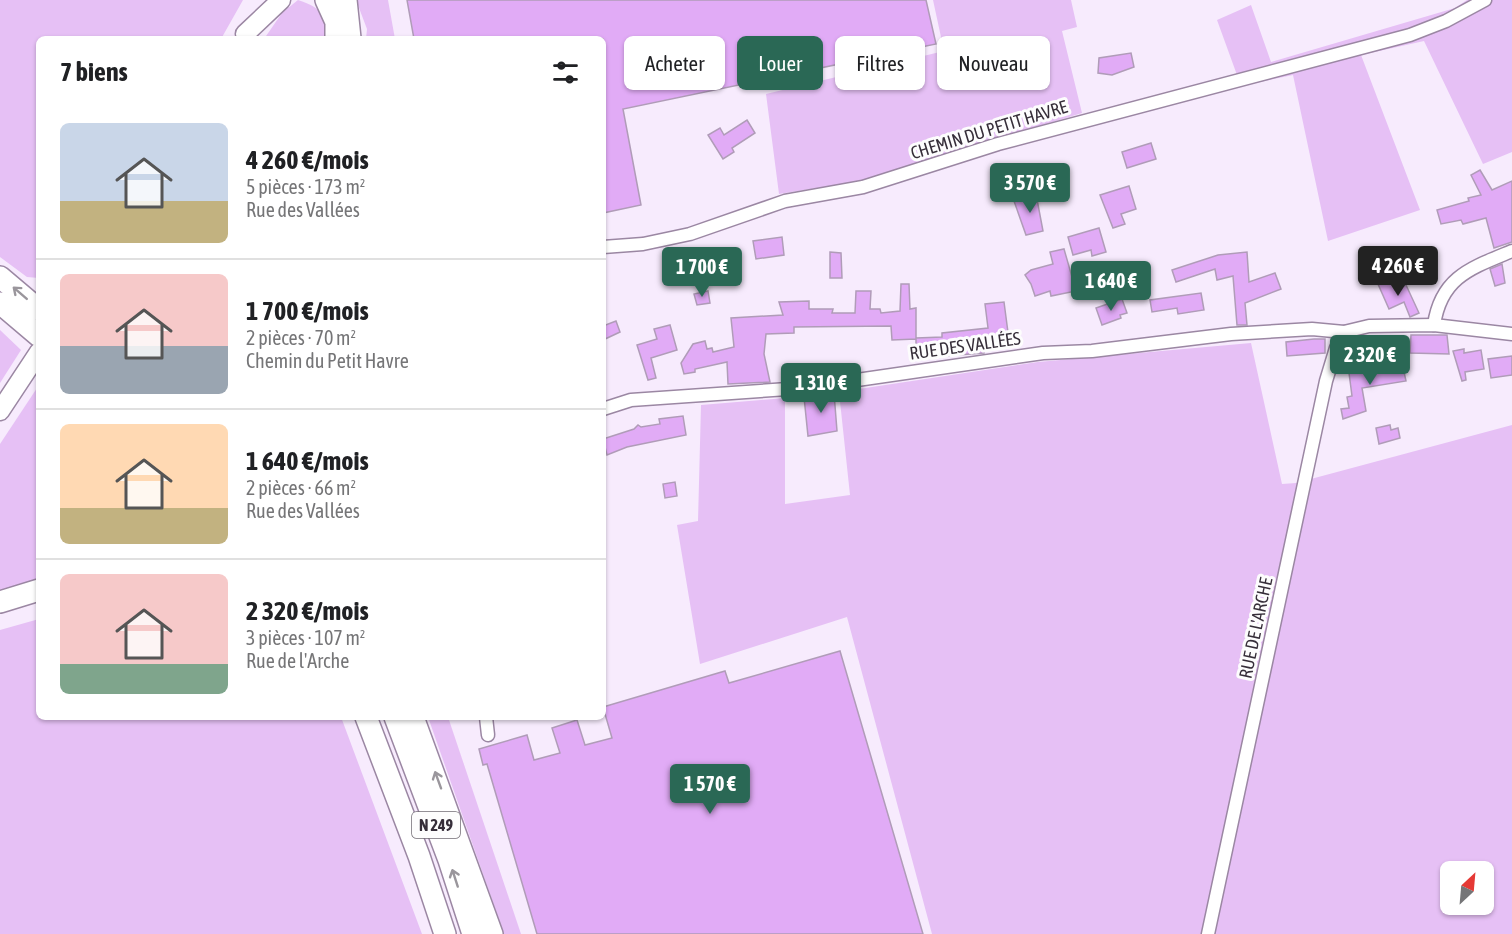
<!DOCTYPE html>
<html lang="fr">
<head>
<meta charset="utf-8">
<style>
  :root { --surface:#fff; --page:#f2f2f2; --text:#202124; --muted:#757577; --line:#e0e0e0; --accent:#2a6855 }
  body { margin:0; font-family:"Asap Condensed",sans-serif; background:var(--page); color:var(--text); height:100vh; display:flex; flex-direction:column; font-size:22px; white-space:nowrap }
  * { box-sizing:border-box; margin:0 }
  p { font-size:20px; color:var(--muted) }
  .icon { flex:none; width:33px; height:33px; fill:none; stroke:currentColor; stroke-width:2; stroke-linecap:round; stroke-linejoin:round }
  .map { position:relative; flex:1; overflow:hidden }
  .side { position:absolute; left:36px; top:36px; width:570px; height:684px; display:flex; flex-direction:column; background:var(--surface); border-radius:9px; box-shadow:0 2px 4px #0004 }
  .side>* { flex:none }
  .guide { position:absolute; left:624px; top:36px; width:570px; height:54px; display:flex; gap:12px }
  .needle { width:39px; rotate:26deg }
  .tools { position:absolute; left:1440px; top:861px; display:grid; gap:12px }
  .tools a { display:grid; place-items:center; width:54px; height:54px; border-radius:9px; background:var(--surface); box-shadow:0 2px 4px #0004; font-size:30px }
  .price { position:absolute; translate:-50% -51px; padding:0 14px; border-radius:6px; background:var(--accent); color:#fff; font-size:20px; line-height:39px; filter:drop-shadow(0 2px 3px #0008) }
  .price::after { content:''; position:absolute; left:50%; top:36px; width:18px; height:14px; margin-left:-9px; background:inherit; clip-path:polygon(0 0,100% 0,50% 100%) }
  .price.on { background:#222; color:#fff }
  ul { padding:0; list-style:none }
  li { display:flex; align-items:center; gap:18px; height:150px; padding:0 24px }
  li+li { border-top:2px solid var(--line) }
  li span { display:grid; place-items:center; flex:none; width:168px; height:120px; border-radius:9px; color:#555 }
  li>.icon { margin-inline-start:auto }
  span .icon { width:72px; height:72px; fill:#fffc; stroke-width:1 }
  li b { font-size:26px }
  h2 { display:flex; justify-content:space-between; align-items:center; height:72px; padding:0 24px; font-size:26px }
  .chip { padding:0 21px; border-radius:9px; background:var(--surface); box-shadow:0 2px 4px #0004; font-size:21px; line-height:54px }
  .chip.on { background:var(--accent); color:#fff }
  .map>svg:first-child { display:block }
  .green { fill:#e6c0f5; fill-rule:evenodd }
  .building { fill:#e1abf6; stroke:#b09cb8; stroke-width:1.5 }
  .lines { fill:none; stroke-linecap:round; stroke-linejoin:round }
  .minor-casing { stroke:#9b87a3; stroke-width:15 }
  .secondary-casing { stroke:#9b87a3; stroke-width:21 }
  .trunk-casing { stroke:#9b87a3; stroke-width:24 }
  .minor { stroke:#fff; stroke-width:12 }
  .secondary { stroke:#fff; stroke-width:18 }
  .trunk { stroke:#fff; stroke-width:21 }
  .oneway { stroke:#9a969c }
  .labels { text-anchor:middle; stroke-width:6; stroke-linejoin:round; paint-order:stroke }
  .shield { fill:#fdfdfd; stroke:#726c74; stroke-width:1.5 }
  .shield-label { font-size:16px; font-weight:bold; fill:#362e39 }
  .street-label { font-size:18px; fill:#362e39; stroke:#fdfdfd }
</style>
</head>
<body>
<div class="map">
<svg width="1512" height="934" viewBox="0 0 1512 934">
  <rect width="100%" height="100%" fill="#f7ebfd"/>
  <!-- green -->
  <g class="green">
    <path d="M0,0H243L221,39H39V278L27,277L0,257Z"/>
    <path d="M298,0C322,8 326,15 330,39H264L282,13Z"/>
    <path d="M356,0H388L395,39H366L367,29Z"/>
    <path d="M933,0H1071L1077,27L1062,31L1082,113L861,181L779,194L766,94L944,51Z"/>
    <path d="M1467,0H1512V152L1483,164L1424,41L1361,55L1420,210L1328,241L1293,75L1241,86L1217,20L1251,5L1271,62L1455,8Z"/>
    <path d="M0,330L21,350L0,383Z"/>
    <path d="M1251,343L1282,484L1296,483L1512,425V934H932L847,617L700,664L677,525L698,521L701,405L785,398V504L850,495L839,392L1038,362ZM1450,872H1484V904H1450Z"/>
    <path d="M39,385V579L0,592V444Z"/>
    <path d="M39,619V717H341L422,934H0V630Z"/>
    <path d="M428,717H448L521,934H504Z"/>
  </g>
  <!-- building -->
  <g class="building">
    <path d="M407,0H926L936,44L623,109L641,205L603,213V39H414Z"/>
    <path d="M1131,53L1134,67L1112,75L1098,73L1099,58Z"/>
    <path d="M747,120L755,133L732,148L734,152L723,159L708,135L720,128L724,135Z"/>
    <path d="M1151,143L1156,159L1127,168L1122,152Z"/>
    <path d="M1480,170L1492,190L1512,181V242L1494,248L1486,218L1463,224L1461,220L1441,224L1437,210L1469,201L1468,198L1481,195L1471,175Z"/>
    <path d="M1129,186L1136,209L1121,214L1125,224L1113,228L1100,195Z"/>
    <path d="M1036,194L1043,231L1026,235L1014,201Z"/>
    <path d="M1099,228L1106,252L1092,256L1091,250L1073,255L1068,237Z"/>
    <path d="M782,237L784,255L756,259L753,241Z"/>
    <path d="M1064,249L1076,291L1051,296L1050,291L1035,296L1031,284L1025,275L1031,270L1053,264L1050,252Z"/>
    <path d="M830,252L841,253L842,278H830Z"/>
    <path d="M1247,252L1249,282L1275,273L1281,289L1245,303L1247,325H1237L1233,276L1217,280L1215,269L1176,282L1172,270L1218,255Z"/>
    <path d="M1502,264L1505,283L1495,286L1490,269Z"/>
    <path d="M1389,278L1395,290L1406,285L1419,313L1410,317L1404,302L1389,309L1378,284Z"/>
    <path d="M901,284H909L910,309L916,308V338L942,337V333L988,328L985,304L1004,302L1009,340L983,343L984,353L916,358V339L892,340L891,326L794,327V333L766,334L764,354L770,382L728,384L727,362L695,369V372L684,374L681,363L693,344L705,341L707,349L712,348L713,352L734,347L731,318L783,315L779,302L809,301V309H833L832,313H855L856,291H871L870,309H880L881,313L900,311Z"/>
    <path d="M708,291L710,303L697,305L694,294Z"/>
    <path d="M1201,293L1204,310L1178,314L1177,308L1152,312L1150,300Z"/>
    <path d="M1122,299L1127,313L1120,315L1121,318L1102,325L1096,308Z"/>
    <path d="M616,321L620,332L603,340V326Z"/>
    <path d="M670,325L677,350L651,358L656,378L648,380L637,345L657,339L654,329Z"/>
    <path d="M1411,335H1447L1449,354L1410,353Z"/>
    <path d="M1314,339H1325V353L1287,356L1286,342Z"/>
    <path d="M1464,349V353L1481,350L1484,369L1465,372L1466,380L1462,381L1453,351Z"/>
    <path d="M1512,356V375L1491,378L1488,359Z"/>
    <path d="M1402,363L1406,381L1362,388L1366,411L1343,419L1341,409L1349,408L1347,397L1352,396L1349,373H1363Z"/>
    <path d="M834,393L837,431L808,436L804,397Z"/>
    <path d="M683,416L686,435L627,447L607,455L603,439L634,429L638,425L641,427L660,424L659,419Z"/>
    <path d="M1390,425L1391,430L1398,428L1400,438L1379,444L1376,428Z"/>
    <path d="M675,482L677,496L665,498L663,484Z"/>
    <path d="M840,651L923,934H537L487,764L483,765L479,749L527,735L534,760L560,753L552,728L577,720L585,745L612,738L603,707L725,671L729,683Z"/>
  </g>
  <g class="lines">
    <defs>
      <g id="minor">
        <path d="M603,247L643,244L690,234L785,201L863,187L998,144L1410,35L1446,21L1485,0"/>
        <path d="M1434,325C1441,277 1471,268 1512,251"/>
        <path d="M603,409L631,400L802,388L1043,353L1092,351L1231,334L1312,329L1344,332L1369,326L1434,325L1512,334"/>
        <path d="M486,717L488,735"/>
        <path d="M1208,934L1326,381L1336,348L1344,332"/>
      </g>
      <g id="secondary">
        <path d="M245,34L281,0"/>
        <path d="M0,411L39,352"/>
      </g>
      <g id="trunk">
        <path d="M326,0L336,22V39"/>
        <path d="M346,0L350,38"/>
        <path d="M0,277L39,310"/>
        <path d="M0,303L39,336"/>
        <path d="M0,602L39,590"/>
        <path d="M366,717L419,856L445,934"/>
        <path d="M395,717L449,860L473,934"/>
        <path d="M413,717L492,934"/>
      </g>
    </defs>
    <!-- minor casing -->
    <use href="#minor" class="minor-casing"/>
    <!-- secondary casing -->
    <use href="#secondary" class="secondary-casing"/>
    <!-- trunk casing -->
    <use href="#trunk" class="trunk-casing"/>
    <!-- minor -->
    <use href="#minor" class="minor"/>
    <!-- secondary -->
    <use href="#secondary" class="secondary"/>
    <!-- trunk -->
    <use href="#trunk" class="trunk"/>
  </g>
  <!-- one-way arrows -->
  <defs><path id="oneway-shaft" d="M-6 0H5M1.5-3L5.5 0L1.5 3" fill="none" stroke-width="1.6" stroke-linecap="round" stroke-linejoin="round" transform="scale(1.5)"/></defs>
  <g class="oneway">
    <use href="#oneway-shaft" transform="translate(20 293) rotate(-139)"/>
    <use href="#oneway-shaft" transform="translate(438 780) rotate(-110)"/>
    <use href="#oneway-shaft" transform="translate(455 878) rotate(-108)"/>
  </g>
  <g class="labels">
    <!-- shield labels -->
    <rect class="shield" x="412" y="812" width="48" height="26" rx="4.5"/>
    <g class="shield-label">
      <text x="436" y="831">N 249</text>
    </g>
    <!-- street labels -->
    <g class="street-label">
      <text transform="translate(989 130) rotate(-17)" y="6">CHEMIN DU PETIT HAVRE</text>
      <text transform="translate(965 346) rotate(-8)" y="6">RUE DES VALLÉES</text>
      <text transform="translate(1256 628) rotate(-78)" y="6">RUE DE L'ARCHE</text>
    </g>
  </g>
</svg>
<div class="tools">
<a><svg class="needle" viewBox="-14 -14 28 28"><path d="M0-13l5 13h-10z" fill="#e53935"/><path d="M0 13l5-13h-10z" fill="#757577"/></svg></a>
</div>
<b class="price" style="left:1030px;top:214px">3 570 €</b>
<b class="price on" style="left:1398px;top:297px">4 260 €</b>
<b class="price" style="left:702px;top:298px">1 700 €</b>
<b class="price" style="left:1111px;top:312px">1 640 €</b>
<b class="price" style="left:1370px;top:386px">2 320 €</b>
<b class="price" style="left:821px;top:414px">1 310 €</b>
<b class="price" style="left:710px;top:815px">1 570 €</b>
<div class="guide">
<a class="chip">Acheter</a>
<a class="chip on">Louer</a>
<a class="chip">Filtres</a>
<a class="chip">Nouveau</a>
</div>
<section class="side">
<h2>7 biens<svg class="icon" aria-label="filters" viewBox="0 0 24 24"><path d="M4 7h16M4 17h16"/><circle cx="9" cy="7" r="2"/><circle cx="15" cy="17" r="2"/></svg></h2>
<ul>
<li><span style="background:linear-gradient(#c9d6e8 65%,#c2b280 0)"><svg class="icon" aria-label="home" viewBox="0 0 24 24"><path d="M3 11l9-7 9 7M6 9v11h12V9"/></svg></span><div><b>4 260 €/mois</b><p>5 pièces · 173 m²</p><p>Rue des Vallées</p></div></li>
<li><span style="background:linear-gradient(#f6c9c9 60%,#9aa5b1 0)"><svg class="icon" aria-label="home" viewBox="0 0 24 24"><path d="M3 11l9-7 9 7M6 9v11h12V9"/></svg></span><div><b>1 700 €/mois</b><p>2 pièces · 70 m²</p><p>Chemin du Petit Havre</p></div></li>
<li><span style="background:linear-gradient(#ffd9b3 70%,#c2b280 0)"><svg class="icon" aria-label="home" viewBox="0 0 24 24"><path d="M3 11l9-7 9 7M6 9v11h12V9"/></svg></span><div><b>1 640 €/mois</b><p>2 pièces · 66 m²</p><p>Rue des Vallées</p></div></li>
<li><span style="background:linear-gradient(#f6c9c9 75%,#7fa58c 0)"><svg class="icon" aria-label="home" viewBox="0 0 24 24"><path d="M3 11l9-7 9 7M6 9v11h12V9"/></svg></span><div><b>2 320 €/mois</b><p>3 pièces · 107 m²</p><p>Rue de l'Arche</p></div></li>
</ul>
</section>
</div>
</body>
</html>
